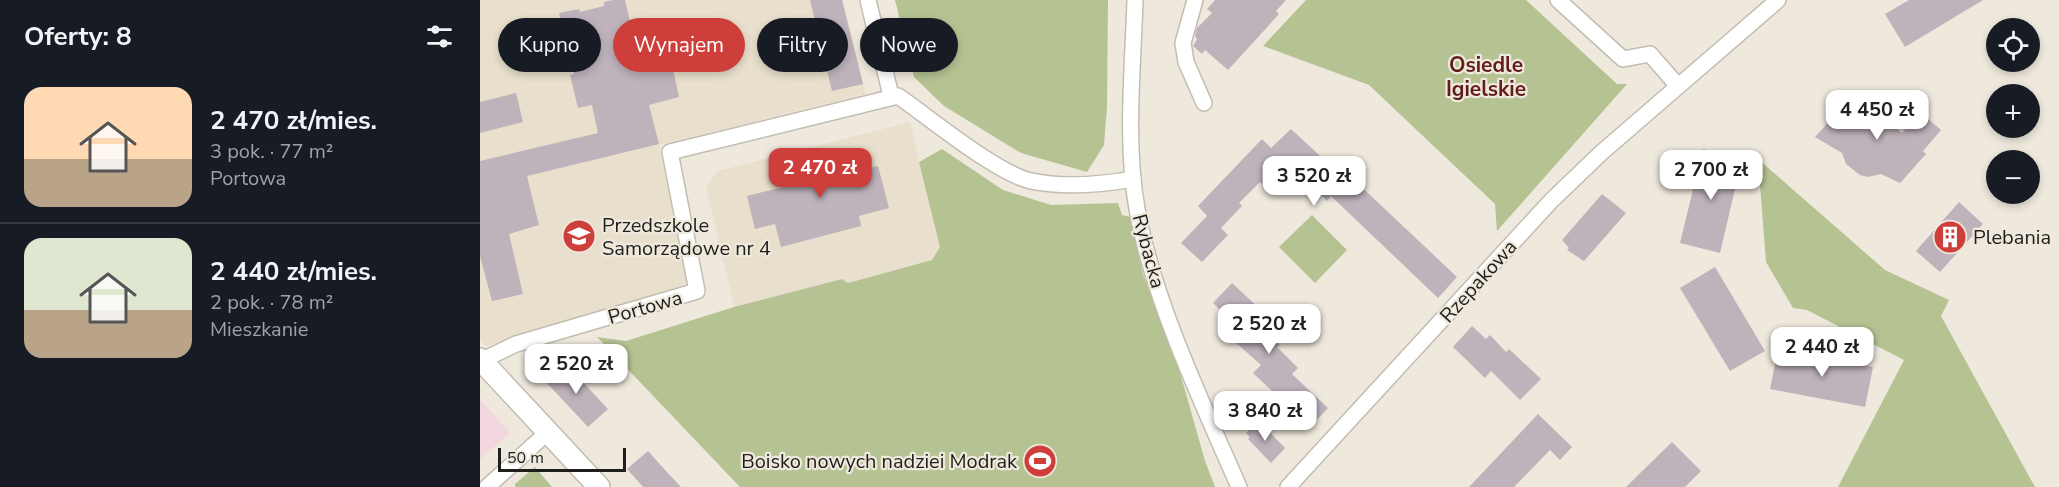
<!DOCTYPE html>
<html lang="pl">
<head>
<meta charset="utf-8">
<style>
  :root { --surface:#171b24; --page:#242831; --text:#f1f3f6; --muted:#9ea1a6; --line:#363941; --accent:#ce3f3c }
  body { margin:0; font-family:"Nunito Sans",sans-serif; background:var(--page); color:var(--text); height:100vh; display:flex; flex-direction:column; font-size:22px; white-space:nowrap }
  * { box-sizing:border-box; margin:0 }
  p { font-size:20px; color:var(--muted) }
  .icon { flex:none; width:33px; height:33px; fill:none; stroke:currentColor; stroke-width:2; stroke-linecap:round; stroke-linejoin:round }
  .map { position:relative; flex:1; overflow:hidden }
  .sheet { display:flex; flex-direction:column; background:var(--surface); width:480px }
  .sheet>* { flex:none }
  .banner { position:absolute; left:18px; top:18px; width:570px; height:54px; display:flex; gap:12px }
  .fabs { position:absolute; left:1506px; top:18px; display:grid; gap:12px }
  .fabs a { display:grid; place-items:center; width:54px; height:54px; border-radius:50%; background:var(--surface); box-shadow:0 3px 9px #0003; font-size:30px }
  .scale { position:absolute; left:18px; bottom:15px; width:128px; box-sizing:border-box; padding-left:6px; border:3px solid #201e1a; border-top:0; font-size:16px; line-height:21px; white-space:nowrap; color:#201e1a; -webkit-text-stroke:4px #efe9dd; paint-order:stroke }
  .price { position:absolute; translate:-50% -51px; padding:0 14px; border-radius:12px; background:#fff; color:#222; font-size:20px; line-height:39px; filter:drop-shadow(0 2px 3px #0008) }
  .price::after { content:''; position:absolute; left:50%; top:36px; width:18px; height:14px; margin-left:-9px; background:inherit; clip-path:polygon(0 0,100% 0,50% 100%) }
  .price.current { background:var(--accent); color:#fff }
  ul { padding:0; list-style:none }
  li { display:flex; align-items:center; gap:18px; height:150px; padding:0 24px }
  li+li { border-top:2px solid var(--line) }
  li span { display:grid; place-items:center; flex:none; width:168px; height:120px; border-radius:18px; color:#555 }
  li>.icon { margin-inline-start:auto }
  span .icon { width:72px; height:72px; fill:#fffc; stroke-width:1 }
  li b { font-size:26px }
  h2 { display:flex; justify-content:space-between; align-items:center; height:72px; padding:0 24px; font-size:26px }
  .pill { padding:0 21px; border-radius:27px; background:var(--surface); box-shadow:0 3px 9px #0003; font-size:21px; line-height:54px }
  .pill.current { background:var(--accent); color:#fff }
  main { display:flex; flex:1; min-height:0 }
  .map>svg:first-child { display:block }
  .commercial { fill:#f2d8de }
  .built { fill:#e8e0cc }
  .green { fill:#b5c292 }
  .building { fill:#beb2bb }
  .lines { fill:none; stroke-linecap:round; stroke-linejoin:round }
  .street-casing { stroke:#c2bdb1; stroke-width:18 }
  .secondary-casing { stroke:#c2bdb1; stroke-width:24 }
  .street { stroke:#fff; stroke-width:15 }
  .secondary { stroke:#fff; stroke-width:21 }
  .labels { text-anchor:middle; stroke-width:4.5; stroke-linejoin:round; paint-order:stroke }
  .poi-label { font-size:20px; fill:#201e1a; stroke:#efe9dd; text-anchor:start }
  .street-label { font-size:20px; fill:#201e1a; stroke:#efe9dd }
  .neighbourhood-label { font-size:21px; font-weight:bold; fill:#621d1b; stroke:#efe9dd }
</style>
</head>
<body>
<main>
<section class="sheet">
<h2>Oferty: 8<svg class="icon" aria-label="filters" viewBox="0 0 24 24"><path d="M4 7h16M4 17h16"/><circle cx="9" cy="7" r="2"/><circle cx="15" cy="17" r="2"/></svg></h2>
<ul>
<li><span style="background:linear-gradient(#ffd9b3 60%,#b9a48a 0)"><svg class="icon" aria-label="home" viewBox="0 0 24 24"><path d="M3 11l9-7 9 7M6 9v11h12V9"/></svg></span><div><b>2 470 zł/mies.</b><p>3 pok. · 77 m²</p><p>Portowa</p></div></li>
<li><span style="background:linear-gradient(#dfe7d0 60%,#b9a48a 0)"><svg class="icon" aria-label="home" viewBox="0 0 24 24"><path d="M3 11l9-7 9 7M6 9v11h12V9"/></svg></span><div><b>2 440 zł/mies.</b><p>2 pok. · 78 m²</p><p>Mieszkanie</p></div></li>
</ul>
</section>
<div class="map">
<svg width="1579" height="487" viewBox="0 0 1579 487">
  <rect width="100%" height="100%" fill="#efe9dd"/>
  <!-- commercial -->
  <path class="commercial" d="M0,399L30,433L0,460Z"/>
  <!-- built -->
  <g class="built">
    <path d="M0,0H363L386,94L179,145L207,284L6,346L0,340Z"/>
    <path d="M430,122L460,247L452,260L368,283L362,279L254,307L226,186L238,171Z"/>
  </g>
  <!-- green -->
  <g class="green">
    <path d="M415,0H628L627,107L624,145L607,172L541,153L464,106L434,77Z"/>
    <path d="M826,0H1046L1137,84H1147L1017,231L1015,204L889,85L783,46Z"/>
    <path d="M462,149L523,190L571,205L638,203L642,215L651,217L663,274L699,369L725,461L735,487H260L117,337L146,341L254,307L362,279L368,283L452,260L460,247L439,162Z"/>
    <path d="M1278,159L1405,270L1469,300L1461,316L1555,487H1358L1424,360L1327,310L1313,308L1286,262Z"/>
    <path d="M832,215L867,250L835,283L799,247Z"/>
    <path d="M55,467L72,487H35V484Z"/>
  </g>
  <!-- building -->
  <g class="building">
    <path d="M133,0H145L158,57L189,50L199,97L169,105L179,144L47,176L59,225L29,234L43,294L12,301L0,256V161L118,133L112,105L98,108L90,75L94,74L79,13L99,9L100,12L124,6V2Z"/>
    <path d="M330,0H362L383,84L352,91Z"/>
    <path d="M735,0H806L796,11L799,14L748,70L725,50L722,54L713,46L717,39L715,36L717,28L732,13L727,9Z"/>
    <path d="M1429,0H1503L1425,47L1405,14Z"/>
    <path d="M36,93L43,122L0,133V102Z"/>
    <path d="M1375,93L1422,133L1440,112L1461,130L1443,151L1446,154L1420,183L1401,174L1388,177L1380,175L1366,164L1362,153L1335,137Z"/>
    <path d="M811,129L850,165L852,162L869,178L871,177L977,277L958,298L851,196L847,201L806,162L783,185L780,182L759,203L762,206L741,228L748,235L722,262L701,243L727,216L718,206L782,139L791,148Z"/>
    <path d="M1223,149L1262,159L1240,253L1200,243Z"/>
    <path d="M381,151L386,169L398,166L409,208L379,216L381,226L301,247L295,224L275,229L267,196L304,187L300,172Z"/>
    <path d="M1122,194L1146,213L1104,261L1087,250L1089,248L1082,240Z"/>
    <path d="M1479,202L1503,224L1460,272L1436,251Z"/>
    <path d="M1235,267L1285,351L1250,371L1200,288Z"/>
    <path d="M752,283L783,312L780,314L795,329L789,335L800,345L797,347L818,368L812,374L848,408L830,427L773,373L781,365L754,341L763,332L733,303Z"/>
    <path d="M992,326L1006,339L1010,335L1026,352L1029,349L1061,379L1040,400L1011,371L1005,378L973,347Z"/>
    <path d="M1298,349L1393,367L1385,407L1290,389Z"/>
    <path d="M84,362L128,409L108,427L64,380Z"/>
    <path d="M1058,414L1092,447L1080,460L1070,450L1034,487H989Z"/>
    <path d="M778,420L805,448L791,463L768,439L770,437L766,433Z"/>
    <path d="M1192,442L1221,471L1205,487H1146Z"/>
    <path d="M168,451L186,471L201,487H163L147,469Z"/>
  </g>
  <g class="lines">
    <defs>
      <g id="street">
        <path d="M388,0L411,96"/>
        <path d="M655,0C653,69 645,141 657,209C673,300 722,402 759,487"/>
        <path d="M715,0L703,43L706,62L724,103"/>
        <path d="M1078,0L1143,59L1170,54L1198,86"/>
        <path d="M3,363L11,356L36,344L217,291L190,152L418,96C450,118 516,173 551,181C585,188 619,185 653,179"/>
        <path d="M7,487L68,432"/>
        <path d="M808,487L1071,201L1121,153L1298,0"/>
      </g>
      <path id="secondary" d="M0,359L119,487"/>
    </defs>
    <!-- street casing -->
    <use href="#street" class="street-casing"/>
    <!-- secondary casing -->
    <use href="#secondary" class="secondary-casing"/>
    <!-- street -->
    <use href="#street" class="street"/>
    <!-- secondary -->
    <use href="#secondary" class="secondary"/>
  </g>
  <!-- icons -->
  <defs>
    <symbol id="school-disc" viewBox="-11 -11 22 22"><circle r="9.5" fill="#ce3f3c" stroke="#efe9dd"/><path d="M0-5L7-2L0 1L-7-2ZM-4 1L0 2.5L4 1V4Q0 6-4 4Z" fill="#fff"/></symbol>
    <symbol id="building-disc" viewBox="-11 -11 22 22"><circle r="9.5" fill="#ce3f3c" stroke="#efe9dd"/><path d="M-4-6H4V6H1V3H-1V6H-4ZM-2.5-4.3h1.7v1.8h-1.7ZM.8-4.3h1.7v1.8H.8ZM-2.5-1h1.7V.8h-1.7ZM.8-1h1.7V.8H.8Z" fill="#fff"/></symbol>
    <symbol id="stadium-disc" viewBox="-11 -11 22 22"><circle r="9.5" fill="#ce3f3c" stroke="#efe9dd"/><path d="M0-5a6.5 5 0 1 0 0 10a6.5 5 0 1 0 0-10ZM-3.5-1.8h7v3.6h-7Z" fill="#fff"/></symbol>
  </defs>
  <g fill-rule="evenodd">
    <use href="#school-disc" x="80" y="217" width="38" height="38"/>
    <use href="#building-disc" x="1451" y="218" width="38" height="38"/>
    <use href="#stadium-disc" x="541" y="442" width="38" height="38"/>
  </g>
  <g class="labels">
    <!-- poi labels -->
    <g class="poi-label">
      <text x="122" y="232">Przedszkole<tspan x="122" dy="23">Samorządowe nr 4</tspan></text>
      <text x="1493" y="244">Plebania</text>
      <text x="537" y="468" text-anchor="end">Boisko nowych nadziei Modrak</text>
    </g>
    <!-- street labels -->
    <g class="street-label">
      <text transform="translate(669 251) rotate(75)" y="7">Rybacka</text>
      <text transform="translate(998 281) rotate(-48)" y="7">Rzepakowa</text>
      <text transform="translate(165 307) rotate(-16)" y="7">Portowa</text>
    </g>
    <!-- neighbourhood labels -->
    <g class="neighbourhood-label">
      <text x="1006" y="72">Osiedle<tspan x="1006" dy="24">Igielskie</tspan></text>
    </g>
  </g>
</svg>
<div class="fabs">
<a><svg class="icon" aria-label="locate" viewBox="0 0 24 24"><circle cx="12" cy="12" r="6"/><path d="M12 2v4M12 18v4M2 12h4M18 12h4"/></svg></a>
<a>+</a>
<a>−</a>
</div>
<div class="scale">50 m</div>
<b class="price" style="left:1397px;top:141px">4 450 zł</b>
<b class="price current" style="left:340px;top:199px">2 470 zł</b>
<b class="price" style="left:1231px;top:201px">2 700 zł</b>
<b class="price" style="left:834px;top:207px">3 520 zł</b>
<b class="price" style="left:789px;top:355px">2 520 zł</b>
<b class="price" style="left:1342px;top:378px">2 440 zł</b>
<b class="price" style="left:96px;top:395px">2 520 zł</b>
<b class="price" style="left:785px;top:442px">3 840 zł</b>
<div class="banner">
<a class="pill">Kupno</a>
<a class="pill current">Wynajem</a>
<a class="pill">Filtry</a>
<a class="pill">Nowe</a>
</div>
</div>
</main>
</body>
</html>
